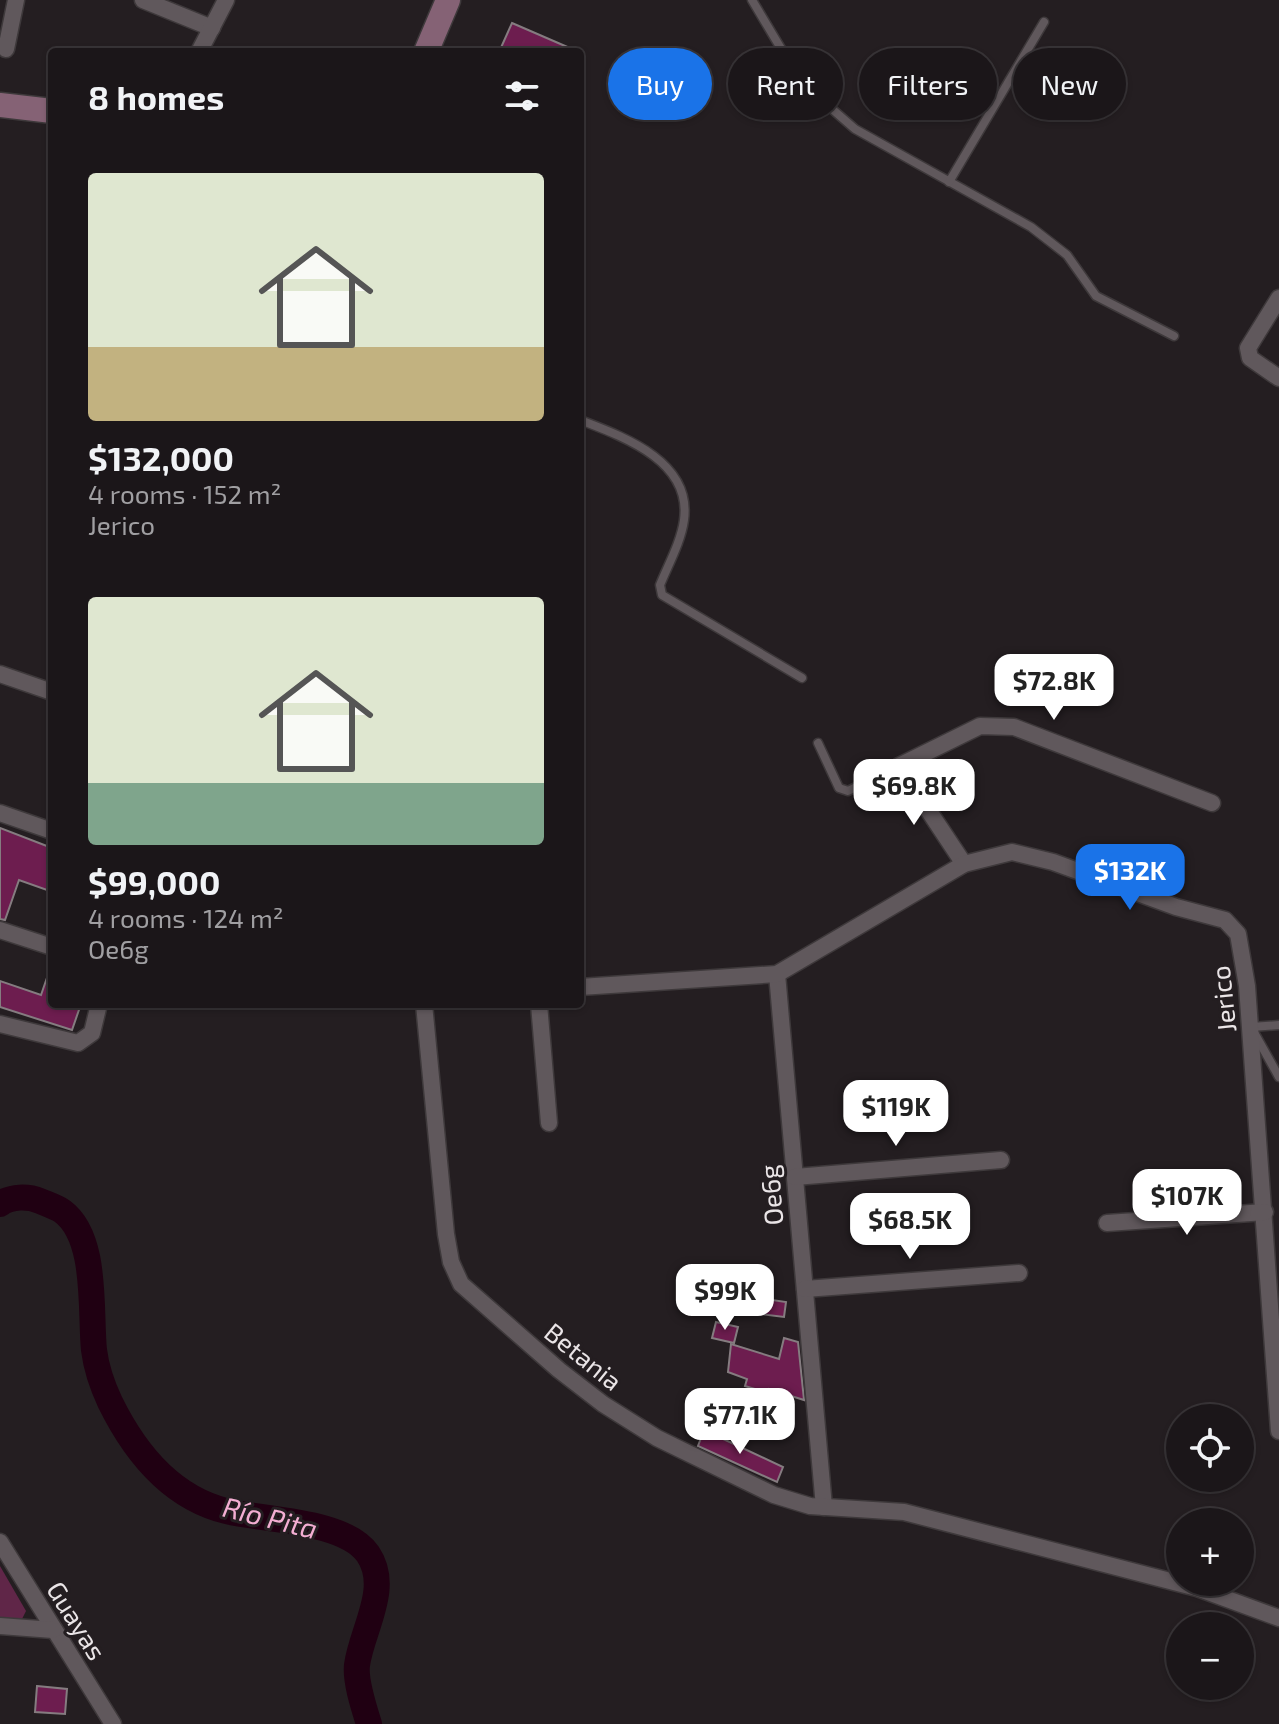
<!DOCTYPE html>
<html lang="en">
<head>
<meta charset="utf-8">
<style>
  :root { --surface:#1b1619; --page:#282326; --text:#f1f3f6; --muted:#a09fa2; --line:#393538; --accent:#1a73e8 }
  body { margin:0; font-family:"Exo 2",sans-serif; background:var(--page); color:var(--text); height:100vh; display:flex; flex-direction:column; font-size:30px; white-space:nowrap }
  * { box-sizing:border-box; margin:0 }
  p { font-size:26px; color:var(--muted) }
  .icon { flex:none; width:44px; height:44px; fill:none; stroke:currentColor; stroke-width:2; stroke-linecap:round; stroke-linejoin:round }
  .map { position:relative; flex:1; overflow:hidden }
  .sheet { position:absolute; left:48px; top:48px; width:536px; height:960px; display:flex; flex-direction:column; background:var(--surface); border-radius:8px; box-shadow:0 2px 6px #0004,0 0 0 2px var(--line) }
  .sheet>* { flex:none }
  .guide { position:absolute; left:608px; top:48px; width:550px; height:72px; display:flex; gap:16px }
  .controls { position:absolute; left:1166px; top:1404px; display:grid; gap:16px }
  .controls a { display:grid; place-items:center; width:88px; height:88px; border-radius:50%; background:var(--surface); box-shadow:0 2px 6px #0004,0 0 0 2px var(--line); font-size:40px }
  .price { position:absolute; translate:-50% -68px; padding:0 18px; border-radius:16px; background:#fff; color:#222; font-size:26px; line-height:52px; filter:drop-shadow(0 2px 4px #0008) }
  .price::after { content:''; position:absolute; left:50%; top:48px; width:24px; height:18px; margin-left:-12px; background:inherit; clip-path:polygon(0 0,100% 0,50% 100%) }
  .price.on { background:var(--accent); color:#fff }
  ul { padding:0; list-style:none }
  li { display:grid; align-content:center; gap:16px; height:424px; padding:0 40px }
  li span { display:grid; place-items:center; height:248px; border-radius:8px; color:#555 }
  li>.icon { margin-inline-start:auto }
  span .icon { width:144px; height:144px; fill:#fffc; stroke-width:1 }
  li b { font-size:34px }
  h2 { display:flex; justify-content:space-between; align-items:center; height:96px; padding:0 40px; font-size:34px }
  .tag { padding:0 28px; border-radius:36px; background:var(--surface); box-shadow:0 2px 6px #0004,0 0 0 2px var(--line); font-size:28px; line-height:72px }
  .tag.on { background:var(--accent); color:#fff }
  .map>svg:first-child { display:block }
  .green { fill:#602648 }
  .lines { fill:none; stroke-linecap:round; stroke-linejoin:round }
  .river { stroke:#200012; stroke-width:26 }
  .building { fill:#6d1d4f; stroke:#857c80; stroke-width:2 }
  .lane-casing { stroke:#3e393b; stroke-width:11 }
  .street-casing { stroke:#3e393b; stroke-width:19 }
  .secondary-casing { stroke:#3e393b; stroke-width:27 }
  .lane { stroke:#60585c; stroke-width:8 }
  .street { stroke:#60585c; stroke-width:16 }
  .secondary { stroke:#856275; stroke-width:24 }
  .labels { text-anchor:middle; stroke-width:6; stroke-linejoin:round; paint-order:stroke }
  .street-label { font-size:26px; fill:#eae5e7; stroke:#241e21 }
  .water-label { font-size:28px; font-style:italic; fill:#f3aed2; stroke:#241e21 }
</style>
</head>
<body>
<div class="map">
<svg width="1279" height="1724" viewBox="0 0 1279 1724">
  <rect width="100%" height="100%" fill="#241e21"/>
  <!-- green -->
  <path class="green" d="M0,1566L26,1611L22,1619L0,1618Z"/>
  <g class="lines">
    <!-- river -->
    <path class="river" d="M0,1204C11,1196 28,1196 40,1201C47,1204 56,1207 62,1211C98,1237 90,1311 94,1350C96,1366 103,1387 110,1402C134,1451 170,1497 226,1511C263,1520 345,1520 368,1554C391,1588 362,1629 357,1665C355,1681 364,1708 369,1724"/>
  </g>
  <!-- building -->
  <g class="building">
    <path d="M512,23L579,52H499Z"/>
    <path d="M0,828L52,848V876L47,890L19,880L5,920L0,919Z"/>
    <path d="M50,969L52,1004H81L72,1030L0,1007V981L41,995Z"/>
    <path d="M723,1293L786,1302L784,1317L719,1309Z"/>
    <path d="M716,1322L738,1327L734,1343L712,1338Z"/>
    <path d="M784,1338L798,1342L804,1400L769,1389L768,1393L745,1386L747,1379L728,1372L731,1344L779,1359Z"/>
    <path d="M704,1430L783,1467L777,1482L698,1446Z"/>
    <path d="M37,1686L67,1689L65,1714L35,1712Z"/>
  </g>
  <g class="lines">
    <defs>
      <g id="lane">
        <path d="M752,0L801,82L855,129L1031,227L1067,255L1096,296L1174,336"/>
        <path d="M949,182L1044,22"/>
        <path d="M52,413V441"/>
        <path d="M580,420C624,437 692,461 684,520C681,542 668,565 660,585L662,595L802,678"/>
        <path d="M818,743L839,788L848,791L899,766"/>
        <path d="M1279,1025L1251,1027L1279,1077"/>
      </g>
      <g id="street">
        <path d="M143,0L212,28"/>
        <path d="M6,49L16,0"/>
        <path d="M199,52L226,0"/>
        <path d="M1279,298L1248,348L1250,358L1279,378"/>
        <path d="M0,674L52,692"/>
        <path d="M0,813L52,831"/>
        <path d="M964,864L899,766L980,726L1014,727L1212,803"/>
        <path d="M0,930L52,947"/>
        <path d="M777,974L824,1507"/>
        <path d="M580,987L777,974L964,864L1012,852L1053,862L1176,907L1225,920L1238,934L1247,986L1279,1431"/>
        <path d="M424,1004L446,1234L451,1262L461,1284L559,1370L603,1404L657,1438L774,1495L810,1506L904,1512L1197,1588L1279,1618"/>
        <path d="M539,1004L549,1123"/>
        <path d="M0,1024L78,1043L92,1033L99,1004"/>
        <path d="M795,1177L1001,1160"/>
        <path d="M1107,1223L1265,1212"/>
        <path d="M805,1289L1019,1273"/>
        <path d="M0,1542L113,1724"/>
        <path d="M0,1626L53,1630"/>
      </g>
      <g id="secondary">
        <path d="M426,52L448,0"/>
        <path d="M0,105L52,111"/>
      </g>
    </defs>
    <!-- lane casing -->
    <use href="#lane" class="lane-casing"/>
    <!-- street casing -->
    <use href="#street" class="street-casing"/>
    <!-- secondary casing -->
    <use href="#secondary" class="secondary-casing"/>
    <!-- lane -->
    <use href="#lane" class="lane"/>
    <!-- street -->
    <use href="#street" class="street"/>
    <!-- secondary -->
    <use href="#secondary" class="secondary"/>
  </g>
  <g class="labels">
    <!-- street labels -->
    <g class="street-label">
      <text transform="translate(1224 999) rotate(-96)" y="9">Jerico</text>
      <text transform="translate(772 1195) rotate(-95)" y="9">Oe6g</text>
      <text transform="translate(583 1357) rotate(39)" y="9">Betania</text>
      <text transform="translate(76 1621) rotate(58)" y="9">Guayas</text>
    </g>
    <!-- water labels -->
    <g class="water-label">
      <text transform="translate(270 1518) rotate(14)" y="10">Río Pita</text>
    </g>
  </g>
</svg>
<div class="controls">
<a><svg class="icon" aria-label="locate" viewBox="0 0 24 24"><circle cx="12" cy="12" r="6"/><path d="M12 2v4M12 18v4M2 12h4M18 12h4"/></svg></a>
<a>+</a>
<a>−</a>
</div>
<b class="price" style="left:1054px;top:722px">$72.8K</b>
<b class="price" style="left:914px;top:827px">$69.8K</b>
<b class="price on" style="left:1130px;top:912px">$132K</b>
<b class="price" style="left:896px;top:1148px">$119K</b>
<b class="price" style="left:1187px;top:1237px">$107K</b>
<b class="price" style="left:910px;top:1261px">$68.5K</b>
<b class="price" style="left:725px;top:1332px">$99K</b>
<b class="price" style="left:740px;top:1456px">$77.1K</b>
<div class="guide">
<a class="tag on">Buy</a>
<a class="tag">Rent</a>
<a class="tag">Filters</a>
<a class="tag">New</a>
</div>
<section class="sheet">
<h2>8 homes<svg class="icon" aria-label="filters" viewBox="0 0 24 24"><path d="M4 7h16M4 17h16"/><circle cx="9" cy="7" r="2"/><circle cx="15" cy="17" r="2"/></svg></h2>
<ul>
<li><span style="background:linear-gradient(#dfe7d0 70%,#c2b280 0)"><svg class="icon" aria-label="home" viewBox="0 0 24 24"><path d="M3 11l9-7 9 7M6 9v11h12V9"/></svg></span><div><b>$132,000</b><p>4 rooms · 152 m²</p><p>Jerico</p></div></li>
<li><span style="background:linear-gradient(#dfe7d0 75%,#7fa58c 0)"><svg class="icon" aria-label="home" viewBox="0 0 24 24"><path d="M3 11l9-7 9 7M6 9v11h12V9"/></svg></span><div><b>$99,000</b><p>4 rooms · 124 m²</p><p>Oe6g</p></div></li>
</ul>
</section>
</div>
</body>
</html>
